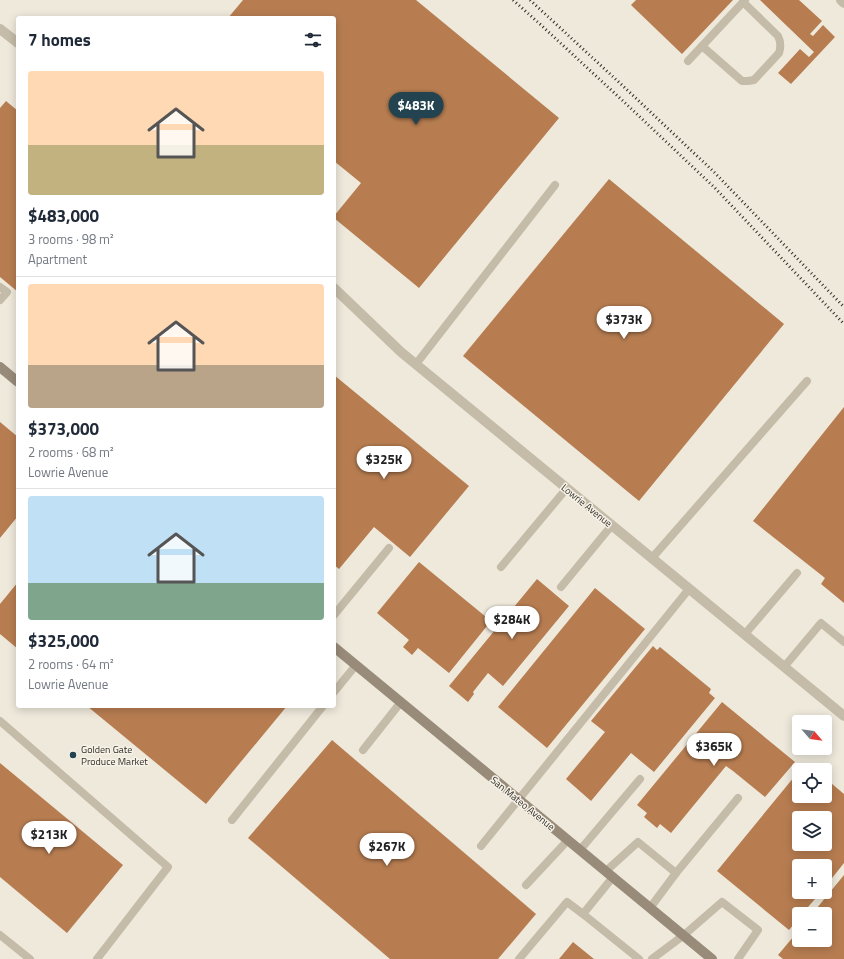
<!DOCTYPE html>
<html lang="en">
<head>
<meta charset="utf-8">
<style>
  :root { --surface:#fff; --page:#f6f6f7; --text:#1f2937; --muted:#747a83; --line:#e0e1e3; --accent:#22434f }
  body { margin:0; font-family:"Titillium Web",sans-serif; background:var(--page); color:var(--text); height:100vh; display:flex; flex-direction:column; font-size:15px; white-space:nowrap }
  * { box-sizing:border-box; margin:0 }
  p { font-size:13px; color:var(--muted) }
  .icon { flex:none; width:22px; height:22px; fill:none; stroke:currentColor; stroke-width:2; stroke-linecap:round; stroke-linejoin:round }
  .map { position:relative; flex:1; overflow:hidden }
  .sheet { position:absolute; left:16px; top:16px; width:320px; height:692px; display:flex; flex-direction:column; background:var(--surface); border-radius:4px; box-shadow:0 2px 10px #0003 }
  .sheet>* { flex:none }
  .needle { width:26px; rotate:118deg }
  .buttons { position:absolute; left:792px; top:715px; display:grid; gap:8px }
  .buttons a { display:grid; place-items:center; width:40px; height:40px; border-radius:4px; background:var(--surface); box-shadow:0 2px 10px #0003; font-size:20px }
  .price { position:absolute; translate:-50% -34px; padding:0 9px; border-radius:14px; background:#fff; color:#222; font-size:13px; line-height:26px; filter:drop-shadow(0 1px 2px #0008) }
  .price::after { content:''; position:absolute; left:50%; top:24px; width:12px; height:9px; margin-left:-6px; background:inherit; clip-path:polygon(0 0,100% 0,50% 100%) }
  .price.on { background:var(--accent); color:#fff }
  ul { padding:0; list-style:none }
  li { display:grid; align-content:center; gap:8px; height:212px; padding:0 12px }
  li+li { border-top:1px solid var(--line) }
  li span { display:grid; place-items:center; height:124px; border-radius:4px; color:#555 }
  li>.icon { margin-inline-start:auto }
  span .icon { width:72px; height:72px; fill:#fffc; stroke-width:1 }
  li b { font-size:17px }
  h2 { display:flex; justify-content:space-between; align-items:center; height:48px; padding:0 12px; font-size:17px }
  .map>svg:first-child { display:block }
  .building { fill:#b77d51; fill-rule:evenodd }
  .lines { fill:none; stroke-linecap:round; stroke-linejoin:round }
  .service { stroke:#c5bba9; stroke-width:8 }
  .minor { stroke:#c5bba9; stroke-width:10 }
  .tertiary { stroke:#c5bba9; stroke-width:10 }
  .secondary { stroke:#988b7a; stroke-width:10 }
  .rail { stroke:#332d28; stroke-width:3; stroke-dasharray:1 3; stroke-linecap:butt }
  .poi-dot { fill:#22434f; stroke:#f6f2e7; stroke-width:1.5 }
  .labels { text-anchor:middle; stroke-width:3; stroke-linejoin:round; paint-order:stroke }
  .street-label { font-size:10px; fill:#332d28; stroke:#f6f2e7 }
  .poi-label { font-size:10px; fill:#332d28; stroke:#f6f2e7; text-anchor:start }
</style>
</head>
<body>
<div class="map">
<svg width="844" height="959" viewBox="0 0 844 959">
  <rect width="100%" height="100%" fill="#eee9db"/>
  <!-- building -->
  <g class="building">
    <path d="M243,0H416L559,118L419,288L334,218V216L361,183L334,161V18H228Z"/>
    <path d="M636,0H733L682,54L631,5Z"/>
    <path d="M760,0H799L822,21L810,34L813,36L823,25L835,37L791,84L778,73L800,49L809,57L814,52Z"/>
    <path d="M6,101L18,111V292L0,277V108Z"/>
    <path d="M609,179L784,324L639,501L463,356Z"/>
    <path d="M334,375L469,486L410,557L374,527L339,569L334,565Z"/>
    <path d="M844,407V603L821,584L825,578L753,521Z"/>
    <path d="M0,422L18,437V516L0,538Z"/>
    <path d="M419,562L491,621L449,673L418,648L412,655L403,647L409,640L377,613Z"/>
    <path d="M537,579L569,606L503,686L488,673L473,692L474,694L468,702L449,686Z"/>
    <path d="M18,582V649L0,634V604Z"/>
    <path d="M595,588L645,629L547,748L498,707Z"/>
    <path d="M653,646L657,650L660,647L711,689L709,693L715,698L654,772L631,753L591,801L566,779L605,732L591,721Z"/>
    <path d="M722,702L795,762L765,797L733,771L726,766L671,833L660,824L657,828L644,817L647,813L637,805Z"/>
    <path d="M87,706H287L206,804Z"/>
    <path d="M332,740L536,914L498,959H390L248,838Z"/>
    <path d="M0,763L123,865L67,933L0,877Z"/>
    <path d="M806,763L815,770H800Z"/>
    <path d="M799,771V796H825V778L844,794V863L825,887V866H799V892H821L802,914H799V918L789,930L717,871ZM799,818H825V844H799Z"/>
    <path d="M844,875V959H783L778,955L799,930V940H825V914H812Z"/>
    <path d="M573,942L594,959H559Z"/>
  </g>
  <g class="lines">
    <!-- service -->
    <g class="service">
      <path d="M702,46L742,81H748L754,80L779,53C781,47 781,42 778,36L743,2"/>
      <path d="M688,61L745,0"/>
      <path d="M0,287L7,292L0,300"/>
      <path d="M416,364L555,185"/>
      <path d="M652,558L807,381"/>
      <path d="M501,567L567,488"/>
      <path d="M561,587L612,525"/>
      <path d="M334,615L389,548"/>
      <path d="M745,634L797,573"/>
      <path d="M784,667L821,623L844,642"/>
      <path d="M334,692L356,665"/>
      <path d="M0,721L168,867L97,959"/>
      <path d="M363,750L401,702"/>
      <path d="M232,820L323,706"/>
      <path d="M481,846L689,589"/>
      <path d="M580,850L640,779"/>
      <path d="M606,871L638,842L676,873L650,908"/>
      <path d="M676,873L738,798"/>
      <path d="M613,877L583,914L639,959"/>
      <path d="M526,885L568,840"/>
      <path d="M0,935L30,959"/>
      <path d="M519,959L567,902L583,914"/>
      <path d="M652,959L684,935L722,902L758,930L738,959"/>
    </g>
    <!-- minor -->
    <g class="minor">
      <path d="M0,29L18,43"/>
      <path d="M334,288L401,352L844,716"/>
    </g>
    <!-- tertiary -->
    <path class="tertiary" d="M841,0L844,3"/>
    <!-- secondary -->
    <g class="secondary">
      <path d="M0,367L18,382"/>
      <path d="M334,647L712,959"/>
    </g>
    <!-- rail -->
    <g class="rail">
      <path d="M513,0L541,25L623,101L714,187L844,324"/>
      <path d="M530,0L623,86L714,172L844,307"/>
    </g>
  </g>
  <!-- markers -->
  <circle class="poi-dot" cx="73" cy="755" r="4"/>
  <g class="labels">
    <!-- street labels -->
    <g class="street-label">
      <text transform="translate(587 505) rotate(39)" y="4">Lowrie Avenue</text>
      <text transform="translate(523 803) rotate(39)" y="4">San Mateo Avenue</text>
    </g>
    <!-- poi labels -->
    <g class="poi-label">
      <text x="81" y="753">Golden Gate<tspan x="81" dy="12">Produce Market</tspan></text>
    </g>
  </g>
</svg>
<div class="buttons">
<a><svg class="needle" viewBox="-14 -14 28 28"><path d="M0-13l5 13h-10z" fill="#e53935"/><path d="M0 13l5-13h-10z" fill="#747a83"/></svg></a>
<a><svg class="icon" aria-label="locate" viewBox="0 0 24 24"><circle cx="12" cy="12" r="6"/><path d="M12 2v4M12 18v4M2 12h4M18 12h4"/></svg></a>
<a><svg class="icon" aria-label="layers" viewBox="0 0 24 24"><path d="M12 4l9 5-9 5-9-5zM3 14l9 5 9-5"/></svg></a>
<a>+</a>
<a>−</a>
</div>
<b class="price on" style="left:416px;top:126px">$483K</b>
<b class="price" style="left:624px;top:340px">$373K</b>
<b class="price" style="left:384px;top:480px">$325K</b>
<b class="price" style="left:512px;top:640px">$284K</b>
<b class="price" style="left:714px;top:767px">$365K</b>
<b class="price" style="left:49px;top:855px">$213K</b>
<b class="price" style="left:387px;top:867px">$267K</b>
<section class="sheet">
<h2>7 homes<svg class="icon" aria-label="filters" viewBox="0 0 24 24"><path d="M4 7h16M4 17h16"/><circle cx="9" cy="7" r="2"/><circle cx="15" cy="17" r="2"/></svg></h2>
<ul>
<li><span style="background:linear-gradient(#ffd9b3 60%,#c2b280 0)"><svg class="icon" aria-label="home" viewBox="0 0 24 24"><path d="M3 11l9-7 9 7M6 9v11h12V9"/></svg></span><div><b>$483,000</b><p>3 rooms · 98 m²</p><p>Apartment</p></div></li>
<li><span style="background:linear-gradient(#ffd9b3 65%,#b9a48a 0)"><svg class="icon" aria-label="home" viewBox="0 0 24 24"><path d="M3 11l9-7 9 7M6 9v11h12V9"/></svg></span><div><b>$373,000</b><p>2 rooms · 68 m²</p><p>Lowrie Avenue</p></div></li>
<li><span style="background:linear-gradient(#bfe0f5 70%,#7fa58c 0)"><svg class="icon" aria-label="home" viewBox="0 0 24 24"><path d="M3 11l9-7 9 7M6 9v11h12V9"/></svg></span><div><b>$325,000</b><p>2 rooms · 64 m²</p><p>Lowrie Avenue</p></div></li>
</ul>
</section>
</div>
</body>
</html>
